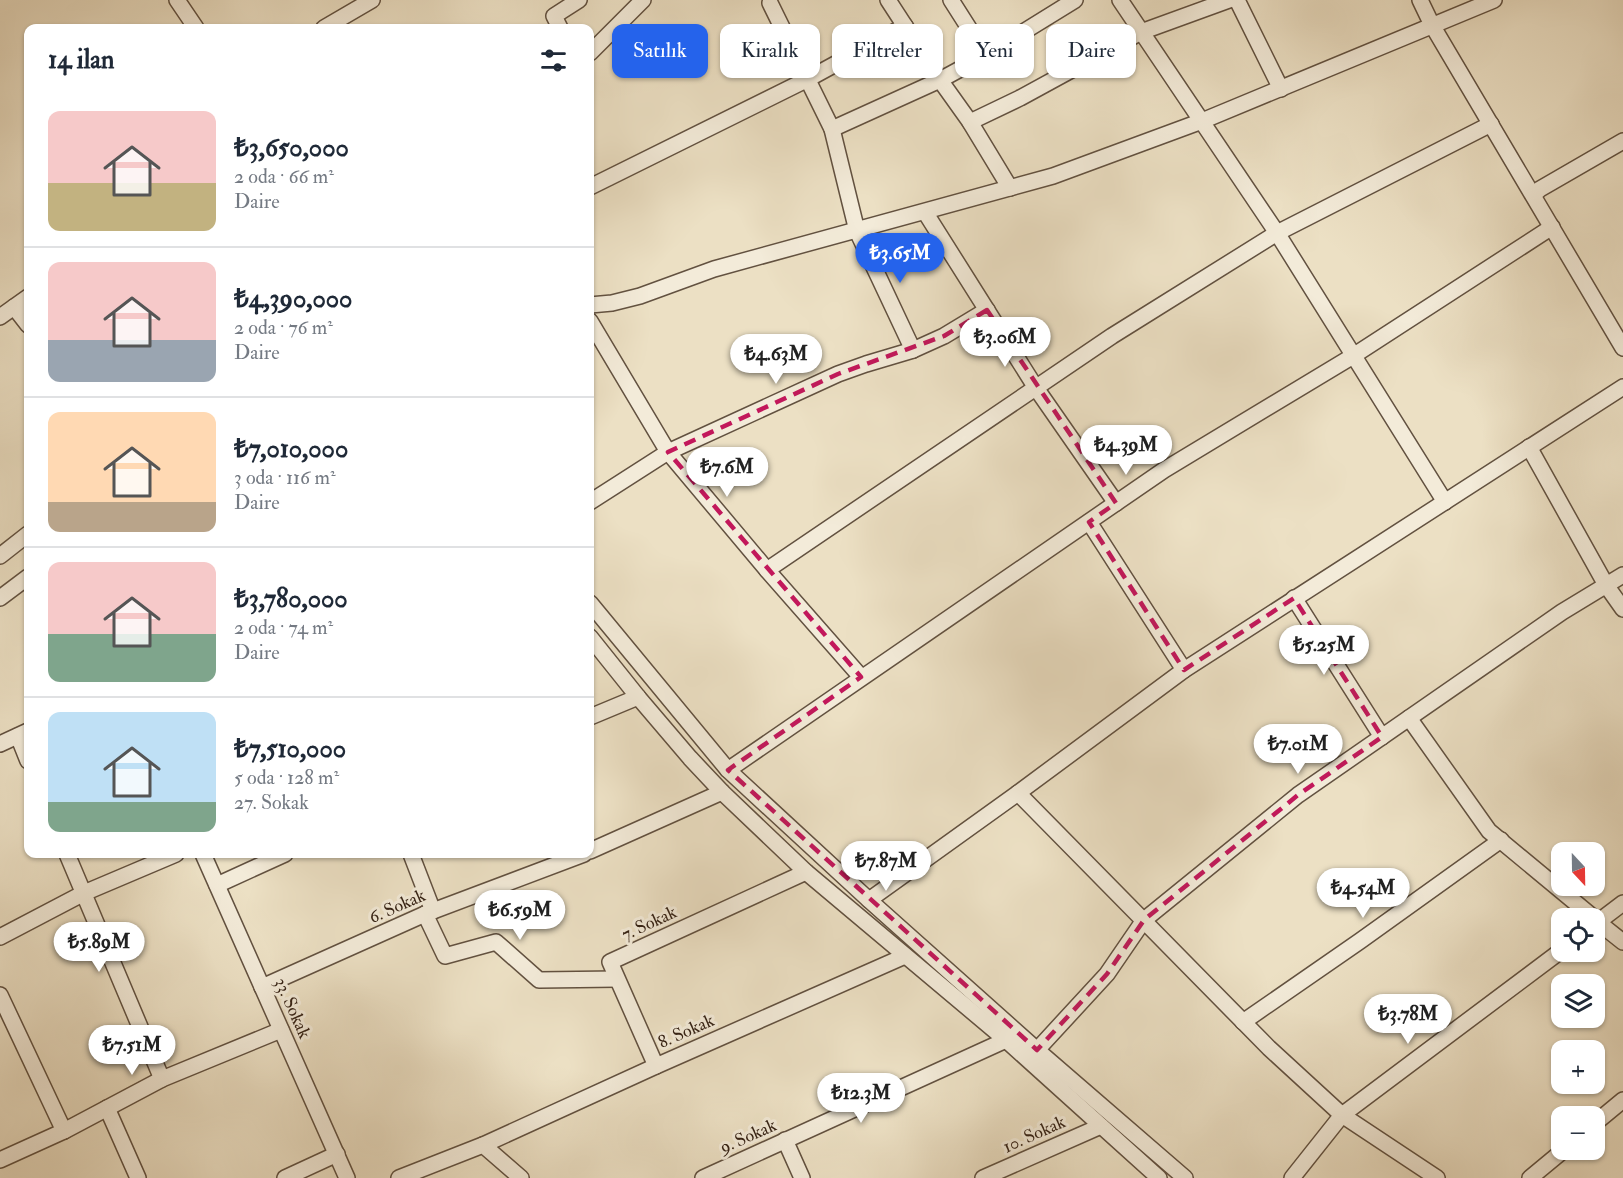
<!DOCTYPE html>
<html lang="tr">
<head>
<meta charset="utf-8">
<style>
  :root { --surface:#fff; --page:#f2f2f3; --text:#1f2937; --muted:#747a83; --line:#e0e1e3; --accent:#2563eb }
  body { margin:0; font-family:"IM FELL Double Pica",serif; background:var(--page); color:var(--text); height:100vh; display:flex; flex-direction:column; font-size:22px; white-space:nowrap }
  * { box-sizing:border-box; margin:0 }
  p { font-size:20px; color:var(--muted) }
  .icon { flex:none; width:33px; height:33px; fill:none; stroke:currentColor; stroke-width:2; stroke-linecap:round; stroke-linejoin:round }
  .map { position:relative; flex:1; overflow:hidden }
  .drawer { position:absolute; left:24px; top:24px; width:570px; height:834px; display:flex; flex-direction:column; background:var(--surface); border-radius:12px; box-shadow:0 2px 4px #0004 }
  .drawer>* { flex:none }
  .top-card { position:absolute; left:612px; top:24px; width:570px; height:54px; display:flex; gap:12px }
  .needle { width:39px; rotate:158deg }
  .controls { position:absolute; left:1551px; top:842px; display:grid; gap:12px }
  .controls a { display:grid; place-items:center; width:54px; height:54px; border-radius:12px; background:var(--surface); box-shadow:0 2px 4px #0004; font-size:30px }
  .price { position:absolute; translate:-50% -51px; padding:0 14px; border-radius:21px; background:#fff; color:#222; font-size:20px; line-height:39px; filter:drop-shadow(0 2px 3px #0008) }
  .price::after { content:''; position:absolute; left:50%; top:36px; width:18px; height:14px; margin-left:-9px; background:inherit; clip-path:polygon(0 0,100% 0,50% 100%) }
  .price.active { background:var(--accent); color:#fff }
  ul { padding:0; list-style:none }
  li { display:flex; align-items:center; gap:18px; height:150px; padding:0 24px }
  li+li { border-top:2px solid var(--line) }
  li span { display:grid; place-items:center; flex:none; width:168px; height:120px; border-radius:12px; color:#555 }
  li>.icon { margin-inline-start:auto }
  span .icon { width:72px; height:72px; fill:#fffc; stroke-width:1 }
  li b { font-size:26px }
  h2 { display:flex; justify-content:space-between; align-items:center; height:72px; padding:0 24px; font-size:26px }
  .pill { padding:0 21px; border-radius:12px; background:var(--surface); box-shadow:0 2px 4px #0004; font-size:21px; line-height:54px }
  .pill.active { background:var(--accent); color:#fff }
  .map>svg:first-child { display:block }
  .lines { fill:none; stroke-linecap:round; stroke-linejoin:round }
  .minor-casing { stroke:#625140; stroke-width:18 }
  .minor { stroke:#f3ebd9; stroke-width:15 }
  .marked { fill:none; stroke:#c2185b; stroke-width:4.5; stroke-dasharray:12 8; stroke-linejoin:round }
  .labels { text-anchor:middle; stroke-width:6; stroke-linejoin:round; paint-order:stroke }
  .street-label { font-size:18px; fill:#342114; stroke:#f3ebd9 }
</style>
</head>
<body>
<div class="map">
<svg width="1623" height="1178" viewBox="0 0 1623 1178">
  <rect width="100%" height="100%" fill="#ece0c4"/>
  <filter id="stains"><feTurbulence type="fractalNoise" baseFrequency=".00333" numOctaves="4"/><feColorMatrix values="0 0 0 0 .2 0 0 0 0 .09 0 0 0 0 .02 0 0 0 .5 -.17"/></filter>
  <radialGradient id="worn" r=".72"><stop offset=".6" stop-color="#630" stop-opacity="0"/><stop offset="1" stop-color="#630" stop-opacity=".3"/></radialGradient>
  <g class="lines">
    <defs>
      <g id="minor">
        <path d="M177,0L196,28"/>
        <path d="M888,0L940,80L970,122L1010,188"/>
        <path d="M951,0L986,55"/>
        <path d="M1120,0L1277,233L1445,502"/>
        <path d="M1237,0L1281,89"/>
        <path d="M1420,0L1432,25L1623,348"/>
        <path d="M770,3L832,129L857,231L913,350"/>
        <path d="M324,28L372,0"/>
        <path d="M560,28L554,16L579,0"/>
        <path d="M590,53L643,0"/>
        <path d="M970,122L1020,98L1141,32L1229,0"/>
        <path d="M832,129L940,80L986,55L1075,0"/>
        <path d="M590,187L808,79L905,26"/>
        <path d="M1533,195L1540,189L1623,141"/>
        <path d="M925,212L1036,388L1116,503"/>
        <path d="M590,305L612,303L640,296L714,269L1053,176L1202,121L1494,0"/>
        <path d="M14,307L28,325"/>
        <path d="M0,317L28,297"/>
        <path d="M590,321L668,452L767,570L861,677"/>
        <path d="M1529,447L1606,585L1623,609"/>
        <path d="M590,502L668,452L838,374L866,364L913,350L944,336L987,310"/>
        <path d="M1089,522L1184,670"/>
        <path d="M0,556L28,534"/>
        <path d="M767,570L1112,336L1277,233L1491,124"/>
        <path d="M0,598L28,577"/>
        <path d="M1294,598L1382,737"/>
        <path d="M590,603L728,770L869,900L1037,1050L1185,1178"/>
        <path d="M590,637L638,697L690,758L722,792L806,872L1006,1040L1159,1178"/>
        <path d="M590,717L638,697"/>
        <path d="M1409,718L1489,831L1594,918"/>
        <path d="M18,736L28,761"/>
        <path d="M0,744L28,731"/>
        <path d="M728,770L1164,470L1353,356L1552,227"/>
        <path d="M1018,793L1269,1048L1342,1115L1437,1178"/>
        <path d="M590,851L722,792"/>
        <path d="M67,854L162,1079"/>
        <path d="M203,854L347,1178"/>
        <path d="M411,854L433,911"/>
        <path d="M217,885L285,854"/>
        <path d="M869,900L1018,793L1184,670L1623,387"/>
        <path d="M425,914L445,956L496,942L539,980L617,979"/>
        <path d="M1594,919L1623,942"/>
        <path d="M1594,925L1623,903"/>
        <path d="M0,937L84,893L176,854"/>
        <path d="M262,987L425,914L584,854"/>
        <path d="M0,995L64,1131"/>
        <path d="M1243,1022L1360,941L1501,840"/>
        <path d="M1037,1050L1107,974L1144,920L1298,795L1562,612L1623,575"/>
        <path d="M656,1066L610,962L806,872"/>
        <path d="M107,1108L138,1178"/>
        <path d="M1594,1124L1623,1100"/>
        <path d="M785,1140L802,1178"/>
        <path d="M483,1145L656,1066L905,956"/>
        <path d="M0,1160L64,1131L162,1079L281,1030"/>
        <path d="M285,1178L337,1154"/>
        <path d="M399,1178L483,1145L521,1178"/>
        <path d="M703,1178L1006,1040"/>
        <path d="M983,1178L1101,1126"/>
        <path d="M1292,1178L1342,1115L1562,950"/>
        <path d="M1530,1178L1565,1149"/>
      </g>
    </defs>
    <!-- minor casing -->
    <use href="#minor" class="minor-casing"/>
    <!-- minor -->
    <use href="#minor" class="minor"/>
  </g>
  <!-- marked area -->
  <path class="marked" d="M987,310L1116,503L1089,522L1184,670L1294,598L1382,737L1298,795L1144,920L1107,974L1037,1050L728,770L861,677L668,452L838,374L944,336Z"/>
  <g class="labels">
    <!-- street labels -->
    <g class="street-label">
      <text transform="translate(397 906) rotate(-24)" y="6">6. Sokak</text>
      <text transform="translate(649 923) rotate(-25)" y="6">7. Sokak</text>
      <text transform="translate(293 1008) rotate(66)" y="6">33. Sokak</text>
      <text transform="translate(686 1031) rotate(-24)" y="6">8. Sokak</text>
      <text transform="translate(1034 1134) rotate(-24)" y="6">10. Sokak</text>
      <text transform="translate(748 1136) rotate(-24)" y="6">9. Sokak</text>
    </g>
  </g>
  <rect width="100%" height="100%" filter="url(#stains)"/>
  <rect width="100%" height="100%" fill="url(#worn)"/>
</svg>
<div class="controls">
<a><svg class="needle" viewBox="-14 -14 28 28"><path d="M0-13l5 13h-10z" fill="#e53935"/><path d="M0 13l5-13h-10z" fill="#747a83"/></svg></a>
<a><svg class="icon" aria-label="locate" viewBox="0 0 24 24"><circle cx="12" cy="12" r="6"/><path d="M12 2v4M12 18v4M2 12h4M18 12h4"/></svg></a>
<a><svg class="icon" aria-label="layers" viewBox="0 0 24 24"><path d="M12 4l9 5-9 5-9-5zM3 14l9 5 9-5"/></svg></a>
<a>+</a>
<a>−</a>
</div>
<b class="price active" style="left:900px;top:284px">₺3.65M</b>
<b class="price" style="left:1005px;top:368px">₺3.06M</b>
<b class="price" style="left:776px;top:385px">₺4.63M</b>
<b class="price" style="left:1126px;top:476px">₺4.39M</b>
<b class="price" style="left:727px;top:498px">₺7.6M</b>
<b class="price" style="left:1324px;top:676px">₺5.25M</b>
<b class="price" style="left:1298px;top:775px">₺7.01M</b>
<b class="price" style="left:886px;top:892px">₺7.87M</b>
<b class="price" style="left:1363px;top:919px">₺4.54M</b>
<b class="price" style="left:520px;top:941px">₺6.59M</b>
<b class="price" style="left:99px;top:973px">₺5.89M</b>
<b class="price" style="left:1408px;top:1045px">₺3.78M</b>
<b class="price" style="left:132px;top:1076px">₺7.51M</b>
<b class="price" style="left:861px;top:1124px">₺12.3M</b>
<div class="top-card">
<a class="pill active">Satılık</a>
<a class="pill">Kiralık</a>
<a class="pill">Filtreler</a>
<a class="pill">Yeni</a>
<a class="pill">Daire</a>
</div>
<section class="drawer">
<h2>14 ilan<svg class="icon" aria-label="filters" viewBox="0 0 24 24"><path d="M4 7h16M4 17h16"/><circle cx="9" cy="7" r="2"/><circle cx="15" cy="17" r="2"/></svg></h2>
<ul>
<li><span style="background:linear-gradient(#f6c9c9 60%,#c2b280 0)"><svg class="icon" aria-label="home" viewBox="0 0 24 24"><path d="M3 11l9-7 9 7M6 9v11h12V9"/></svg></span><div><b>₺3,650,000</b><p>2 oda · 66 m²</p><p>Daire</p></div></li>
<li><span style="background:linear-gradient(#f6c9c9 65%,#9aa5b1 0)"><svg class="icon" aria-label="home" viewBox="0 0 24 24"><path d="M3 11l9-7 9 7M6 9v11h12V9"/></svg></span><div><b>₺4,390,000</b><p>2 oda · 76 m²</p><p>Daire</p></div></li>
<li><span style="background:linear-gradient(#ffd9b3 75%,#b9a48a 0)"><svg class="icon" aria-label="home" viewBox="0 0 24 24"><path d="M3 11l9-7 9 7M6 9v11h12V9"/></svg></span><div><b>₺7,010,000</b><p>3 oda · 116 m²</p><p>Daire</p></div></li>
<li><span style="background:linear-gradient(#f6c9c9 60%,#7fa58c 0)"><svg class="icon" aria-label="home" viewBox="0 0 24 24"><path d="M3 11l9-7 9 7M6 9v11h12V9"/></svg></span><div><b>₺3,780,000</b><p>2 oda · 74 m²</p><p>Daire</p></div></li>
<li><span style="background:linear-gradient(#bfe0f5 75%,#7fa58c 0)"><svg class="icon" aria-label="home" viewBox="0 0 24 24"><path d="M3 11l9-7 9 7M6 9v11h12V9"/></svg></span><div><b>₺7,510,000</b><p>5 oda · 128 m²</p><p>27. Sokak</p></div></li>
</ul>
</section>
</div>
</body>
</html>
